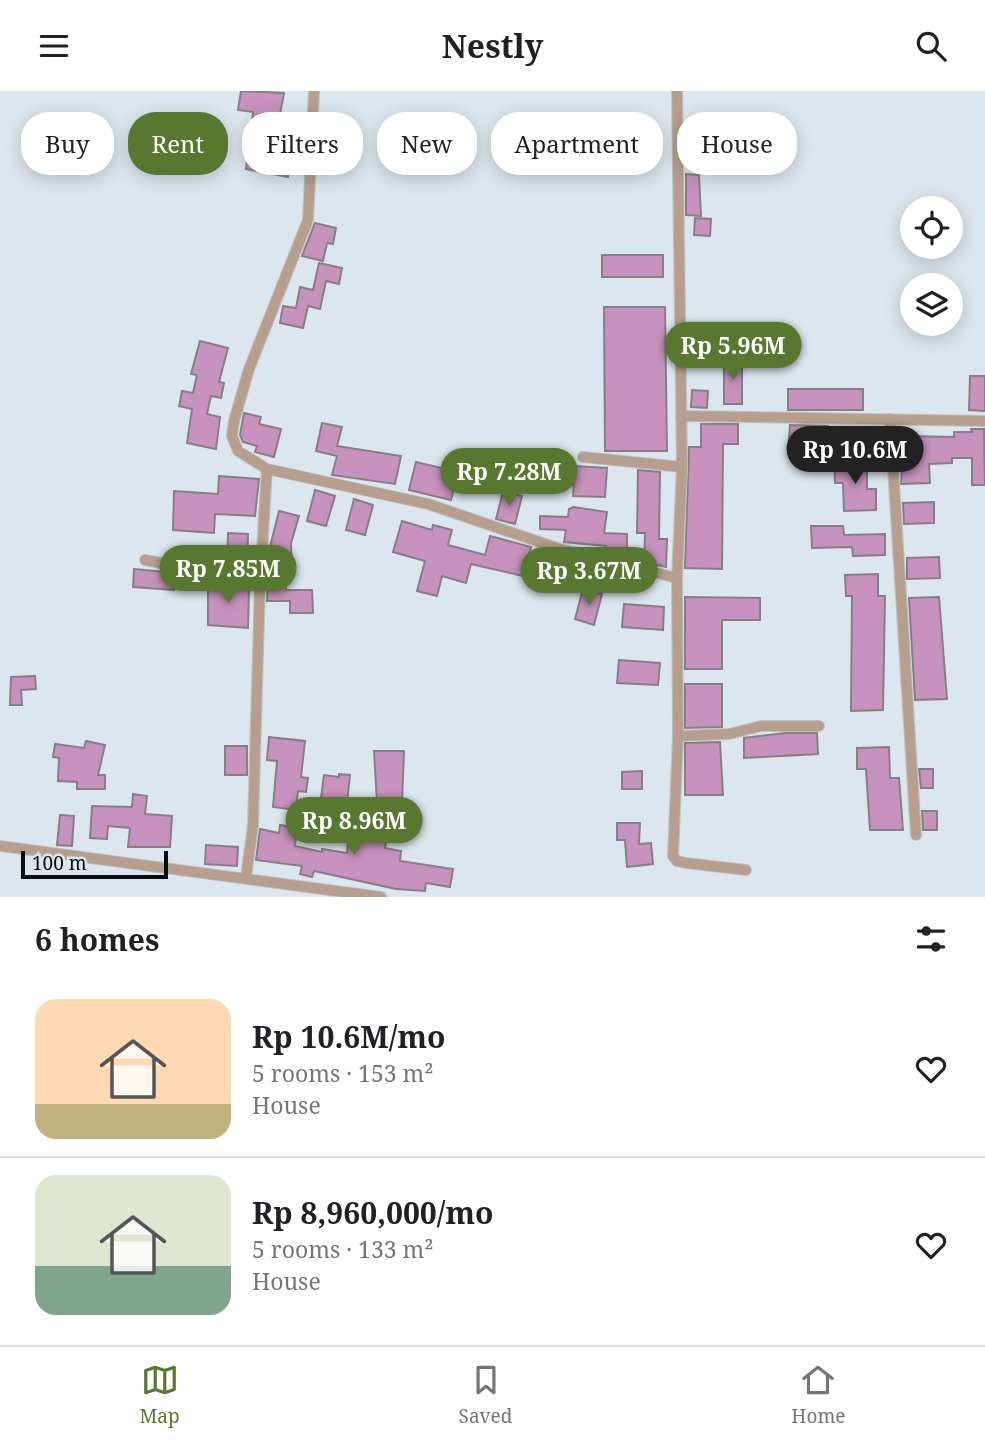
<!DOCTYPE html>
<html lang="en">
<head>
<meta charset="utf-8">
<style>
  :root { --surface:#fff; --page:#f6f6f6; --text:#202124; --muted:#757577; --line:#e0e0e0; --accent:#58782f }
  body { margin:0; font-family:"Noto Serif",serif; background:var(--page); color:var(--text); height:100vh; display:flex; flex-direction:column; font-size:26px; white-space:nowrap }
  * { box-sizing:border-box; margin:0 }
  p { font-size:23px; color:var(--muted) }
  .icon { flex:none; width:38px; height:38px; fill:none; stroke:currentColor; stroke-width:2; stroke-linecap:round; stroke-linejoin:round }
  .map { position:relative; height:806px; overflow:hidden }
  .drawer { display:flex; flex-direction:column; background:var(--surface); flex:1 }
  .drawer>* { flex:none }
  .guide { position:absolute; left:21px; top:21px; width:943px; height:63px; display:flex; gap:14px }
  .tools { position:absolute; left:900px; top:105px; display:grid; gap:14px }
  .tools a { display:grid; place-items:center; width:63px; height:63px; border-radius:50%; background:var(--surface); box-shadow:0 4px 18px #0003; font-size:35px }
  .scale { position:absolute; left:21px; bottom:18px; width:147px; box-sizing:border-box; padding-left:7px; border:4px solid #090d0f; border-top:0; font-size:19px; line-height:24px; white-space:nowrap; color:#090d0f; -webkit-text-stroke:5px #dce6ee; paint-order:stroke }
  .price { position:absolute; translate:-50% -60px; padding:0 16px; border-radius:24px; background:var(--accent); color:#fff; font-size:23px; line-height:46px; filter:drop-shadow(0 2px 4px #0008) }
  .price::after { content:''; position:absolute; left:50%; top:42px; width:21px; height:16px; margin-left:-10px; background:inherit; clip-path:polygon(0 0,100% 0,50% 100%) }
  .price.current { background:#222; color:#fff }
  ul { padding:0; list-style:none }
  li { display:flex; align-items:center; gap:21px; height:175px; padding:0 35px }
  li+li { border-top:2px solid var(--line) }
  li span { display:grid; place-items:center; flex:none; width:196px; height:140px; border-radius:21px; color:#555 }
  li>.icon { margin-inline-start:auto }
  span .icon { width:84px; height:84px; fill:#fffc; stroke-width:1 }
  li b { font-size:30px }
  h2 { display:flex; justify-content:space-between; align-items:center; height:84px; padding:0 35px; font-size:30px }
  .chip { padding:0 24px; border-radius:28px; background:var(--surface); box-shadow:0 4px 18px #0003; font-size:24px; line-height:63px }
  .chip.current { background:var(--accent); color:#fff }
  header { display:flex; justify-content:space-between; align-items:center; height:91px; padding:0 35px; background:var(--surface); font-size:32px; font-weight:700 }
  .tab-bar { display:flex; justify-content:space-around; align-items:center; height:98px; border-top:2px solid var(--line); background:var(--surface); font-size:19px; color:var(--muted) }
  .tab-bar a { display:grid; justify-items:center; gap:4px }
  .tab-bar .current { color:var(--accent) }
  .map>svg:first-child { display:block }
  .building { fill:#c792bd; stroke:#877e85; stroke-width:2 }
  .lines { fill:none; stroke-linecap:round; stroke-linejoin:round }
  .minor-casing { stroke:#bac3ca; stroke-width:12 }
  .minor { stroke:#b89f8d; stroke-width:10 }
</style>
</head>
<body>
<header><svg class="icon" aria-label="menu" viewBox="0 0 24 24"><path d="M4 6h16M4 12h16M4 18h16"/></svg>Nestly<svg class="icon" aria-label="search" viewBox="0 0 24 24"><circle cx="10" cy="10" r="6"/><path d="M15 15l6 6"/></svg></header>
<div class="map">
<svg width="985" height="806" viewBox="0 0 985 806">
  <rect width="100%" height="100%" fill="#dce6ee"/>
  <!-- building -->
  <g class="building">
    <path d="M241,0L284,2L279,29L294,32L288,86L246,78L253,21L238,19Z"/>
    <path d="M685,47H700L699,65L685,64Z"/>
    <path d="M686,83L699,84L701,125L686,124Z"/>
    <path d="M695,127L711,128L710,145L694,144Z"/>
    <path d="M315,132L336,137L333,153L327,152L323,170L302,165Z"/>
    <rect x="602" y="164" width="61" height="22"/>
    <path d="M319,172L342,177L339,193L326,190L320,218L308,215L303,237L280,232L283,215L296,217L300,196L313,199Z"/>
    <path d="M604,216H665L667,360H605Z"/>
    <path d="M200,250L228,257L219,291L224,292L221,307L211,305L207,323L220,326L216,358L187,352L192,318L179,315L182,300L193,302L197,284L191,283Z"/>
    <path d="M688,250H721L720,268H688Z"/>
    <rect x="724" y="269" width="18" height="44"/>
    <path d="M970,285H985V320L969,319Z"/>
    <rect x="788" y="298" width="75" height="21"/>
    <path d="M692,299L708,300L707,317L691,316Z"/>
    <path d="M244,322L261,326L259,333L281,338L274,366L255,361L257,355L243,351L240,344Z"/>
    <path d="M322,332L342,336L337,355L401,365L395,393L332,384L337,365L316,360Z"/>
    <path d="M701,333H738V353H723L722,478L685,477L689,356H701Z"/>
    <path d="M790,334L828,335L826,363H788Z"/>
    <path d="M971,338H984L985,394H972V367H952V372L929,373L930,392L901,393L904,345L954,346V341H972Z"/>
    <path d="M867,370V398H876V419L844,420L843,392H835L834,371Z"/>
    <path d="M416,371L458,381L451,409L409,399Z"/>
    <path d="M575,375L607,377L605,406L573,405Z"/>
    <path d="M638,379L660,381L659,448H667L666,476L644,471L645,442H637Z"/>
    <path d="M219,385L259,388L255,425L215,423L214,442L173,439L174,400L218,403Z"/>
    <path d="M315,399L335,405L326,435L307,430Z"/>
    <path d="M503,401L522,405L515,433L496,428Z"/>
    <path d="M354,408L373,414L365,444L346,439Z"/>
    <path d="M934,411V432L904,433L903,412Z"/>
    <path d="M573,416L607,421L604,442L627,443V463L605,462L606,455L564,451L566,439L540,438V425L568,426L569,418Z"/>
    <path d="M279,420L299,425L291,452L292,481H286V499H312L313,522H290V510H267L270,456Z"/>
    <path d="M402,430L432,439L433,434L452,439L448,454L485,464L490,445L531,456L523,485L471,473L466,492L442,485L437,505L417,500L425,470L393,461Z"/>
    <path d="M811,435H843L844,444L885,443V464L853,465L852,456L812,457Z"/>
    <path d="M228,442L248,443L247,479L227,477Z"/>
    <path d="M939,466L940,487L907,488V467Z"/>
    <path d="M134,478L175,482L174,499L133,496Z"/>
    <path d="M878,483V505H885L883,619L851,620L852,505H846L845,484Z"/>
    <path d="M208,491L249,496L248,537L208,534Z"/>
    <path d="M583,498L602,503L594,534L575,528Z"/>
    <path d="M685,506L760,507V529H722V578H685Z"/>
    <path d="M939,506L947,608L915,609L909,507Z"/>
    <path d="M624,513L664,516L663,539L622,536Z"/>
    <path d="M619,569L660,572L658,594L617,592Z"/>
    <path d="M35,585L36,598L21,599L22,614H10L11,586Z"/>
    <path d="M685,593H722V636L685,637Z"/>
    <path d="M785,642H817L818,663L744,667V647Z"/>
    <path d="M269,646L305,650L301,686L308,687L306,701L298,700L296,719L273,716L277,670L267,669Z"/>
    <path d="M86,650L105,654L98,684H105V698H77V691L58,690L59,667L53,666L55,653L84,657Z"/>
    <path d="M720,651L723,704H685V652Z"/>
    <rect x="225" y="655" width="22" height="29"/>
    <path d="M889,656L890,687H899L903,739H870L866,678H857V657Z"/>
    <path d="M374,660H404L402,711L377,712Z"/>
    <path d="M919,678H933V697H921Z"/>
    <path d="M642,680V698H622V681Z"/>
    <path d="M339,683L350,684L347,711L321,707L324,684L339,686Z"/>
    <path d="M133,703L147,705L145,723L172,725L170,756H128L130,737L108,735L107,748L90,747L92,715L132,716Z"/>
    <path d="M351,718L368,720L367,731L389,734L385,757L401,760L400,770L453,778L450,796L426,792L425,800L396,798L314,780L312,786L300,783L302,775L256,769L260,738L279,742L280,734L297,737L295,755L322,761V758L347,762Z"/>
    <path d="M922,720H937V739H923Z"/>
    <path d="M60,724L74,725L72,755L57,754Z"/>
    <path d="M617,732H640L639,753L651,752L653,773L627,776L625,749H617Z"/>
    <path d="M206,754L238,756L237,775L205,773Z"/>
  </g>
  <g class="lines">
    <defs>
      <g id="minor">
        <path d="M314,0L308,129L249,278L234,330L232,345L238,360L267,378L428,413L560,458L677,487L682,376L677,0"/>
        <path d="M681,325L985,330"/>
        <path d="M890,328L916,744"/>
        <path d="M583,366L682,376"/>
        <path d="M145,469L260,491"/>
        <path d="M677,487L678,645L673,765L677,770L686,772L746,779"/>
        <path d="M678,645L729,643L761,635H819"/>
        <path d="M0,755L381,806"/>
        <path d="M246,786L253,734L260,491L267,378"/>
      </g>
    </defs>
    <!-- minor casing -->
    <use href="#minor" class="minor-casing"/>
    <!-- minor -->
    <use href="#minor" class="minor"/>
  </g>
</svg>
<div class="tools">
<a><svg class="icon" aria-label="locate" viewBox="0 0 24 24"><circle cx="12" cy="12" r="6"/><path d="M12 2v4M12 18v4M2 12h4M18 12h4"/></svg></a>
<a><svg class="icon" aria-label="layers" viewBox="0 0 24 24"><path d="M12 4l9 5-9 5-9-5zM3 14l9 5 9-5"/></svg></a>
</div>
<div class="scale">100 m</div>
<b class="price" style="left:733px;top:291px">Rp 5.96M</b>
<b class="price current" style="left:855px;top:395px">Rp 10.6M</b>
<b class="price" style="left:509px;top:417px">Rp 7.28M</b>
<b class="price" style="left:228px;top:514px">Rp 7.85M</b>
<b class="price" style="left:589px;top:516px">Rp 3.67M</b>
<b class="price" style="left:354px;top:766px">Rp 8.96M</b>
<div class="guide">
<a class="chip">Buy</a>
<a class="chip current">Rent</a>
<a class="chip">Filters</a>
<a class="chip">New</a>
<a class="chip">Apartment</a>
<a class="chip">House</a>
</div>
</div>
<section class="drawer">
<h2>6 homes<svg class="icon" aria-label="filters" viewBox="0 0 24 24"><path d="M4 7h16M4 17h16"/><circle cx="9" cy="7" r="2"/><circle cx="15" cy="17" r="2"/></svg></h2>
<ul>
<li><span style="background:linear-gradient(#ffd9b3 75%,#c2b280 0)"><svg class="icon" aria-label="home" viewBox="0 0 24 24"><path d="M3 11l9-7 9 7M6 9v11h12V9"/></svg></span><div><b>Rp 10.6M/mo</b><p>5 rooms · 153 m²</p><p>House</p></div><svg class="icon" aria-label="heart" viewBox="0 0 24 24"><path d="M12 20l-8-8c-3-5 5-10 8-4 3-6 11-1 8 4z"/></svg></li>
<li><span style="background:linear-gradient(#dfe7d0 65%,#7fa58c 0)"><svg class="icon" aria-label="home" viewBox="0 0 24 24"><path d="M3 11l9-7 9 7M6 9v11h12V9"/></svg></span><div><b>Rp 8,960,000/mo</b><p>5 rooms · 133 m²</p><p>House</p></div><svg class="icon" aria-label="heart" viewBox="0 0 24 24"><path d="M12 20l-8-8c-3-5 5-10 8-4 3-6 11-1 8 4z"/></svg></li>
</ul>
</section>
<nav class="tab-bar">
<a class="current"><svg class="icon" aria-label="map" viewBox="0 0 24 24"><path d="M3 6l6-2 6 2 6-2v14l-6 2-6-2-6 2zM9 4v14M15 6v14"/></svg>Map</a>
<a><svg class="icon" aria-label="saved" viewBox="0 0 24 24"><path d="M7 4h10v16l-5-4-5 4z"/></svg>Saved</a>
<a><svg class="icon" aria-label="home" viewBox="0 0 24 24"><path d="M3 11l9-7 9 7M6 9v11h12V9"/></svg>Home</a>
</nav>
</body>
</html>
